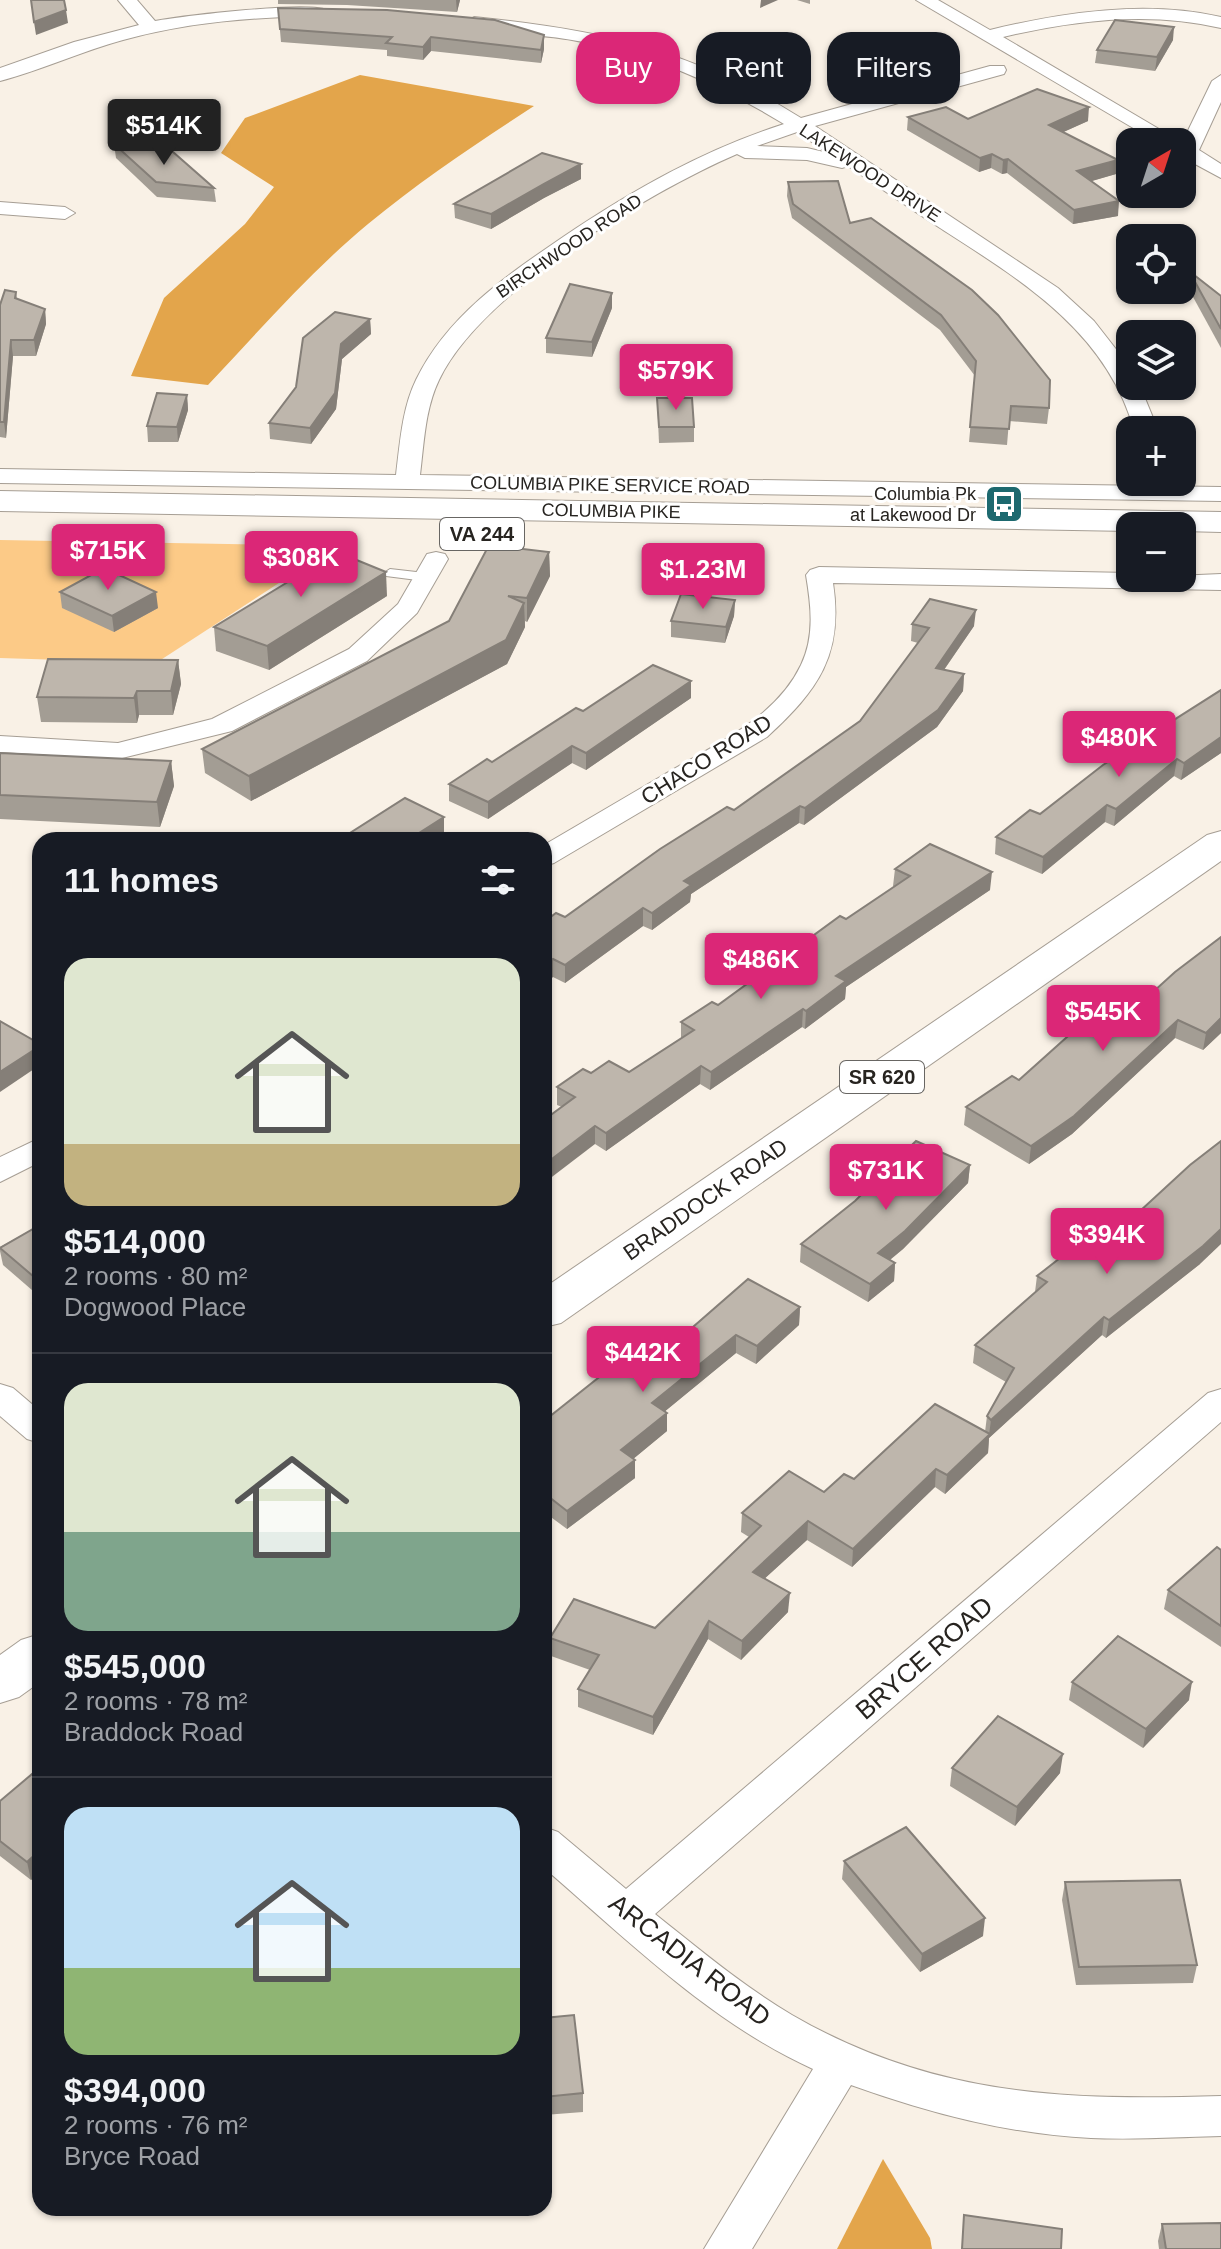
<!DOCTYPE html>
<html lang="en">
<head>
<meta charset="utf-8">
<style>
  :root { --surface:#171b24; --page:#20242c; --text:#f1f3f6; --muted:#9ea1a6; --line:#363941; --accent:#db2777 }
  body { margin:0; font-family:Arial,sans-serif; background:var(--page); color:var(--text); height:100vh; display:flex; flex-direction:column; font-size:30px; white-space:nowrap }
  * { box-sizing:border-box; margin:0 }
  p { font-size:26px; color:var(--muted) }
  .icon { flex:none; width:44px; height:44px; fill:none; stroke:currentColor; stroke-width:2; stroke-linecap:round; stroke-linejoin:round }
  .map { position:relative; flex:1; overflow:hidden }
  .panel { position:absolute; left:32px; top:832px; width:520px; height:1384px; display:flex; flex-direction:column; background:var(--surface); border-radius:24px; box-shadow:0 2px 6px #0004 }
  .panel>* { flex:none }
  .top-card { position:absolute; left:576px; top:32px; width:524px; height:72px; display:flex; gap:16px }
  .needle { width:52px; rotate:39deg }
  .controls { position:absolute; left:1116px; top:128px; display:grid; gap:16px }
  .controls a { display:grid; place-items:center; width:80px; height:80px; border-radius:16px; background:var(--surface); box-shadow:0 2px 6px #0004; font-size:40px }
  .price { position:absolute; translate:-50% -68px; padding:0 18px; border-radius:8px; background:var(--accent); color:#fff; font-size:26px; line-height:52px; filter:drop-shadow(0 2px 4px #0008) }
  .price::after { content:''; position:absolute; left:50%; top:48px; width:24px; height:18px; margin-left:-12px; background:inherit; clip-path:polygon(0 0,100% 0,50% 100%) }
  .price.selected { background:#222; color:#fff }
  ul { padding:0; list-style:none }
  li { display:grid; align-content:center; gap:16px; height:424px; padding:0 32px }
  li+li { border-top:2px solid var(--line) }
  li span { display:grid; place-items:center; height:248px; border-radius:24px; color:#555 }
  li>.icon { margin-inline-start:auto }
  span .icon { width:144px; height:144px; fill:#fffc; stroke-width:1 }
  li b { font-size:34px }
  h2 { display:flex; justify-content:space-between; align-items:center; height:96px; padding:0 32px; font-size:34px }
  .pill { padding:0 28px; border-radius:24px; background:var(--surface); box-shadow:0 2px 6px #0004; font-size:28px; line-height:72px }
  .pill.selected { background:var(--accent); color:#fff }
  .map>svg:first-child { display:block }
  .green { fill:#fcca87 }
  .forest { fill:#e3a54b }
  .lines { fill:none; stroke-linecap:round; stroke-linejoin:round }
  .lane-casing { stroke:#a69e94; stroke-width:2 }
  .street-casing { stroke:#a69e94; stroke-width:2 }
  .primary-casing { stroke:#a69e94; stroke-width:2 }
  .lane { fill:#fff; fill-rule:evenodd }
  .street { fill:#fff; fill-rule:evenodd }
  .primary { fill:#fff; fill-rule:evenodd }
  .wall { fill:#a39d94 }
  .shaded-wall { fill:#857f78 }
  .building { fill:#beb6ac; stroke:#857f78; stroke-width:2 }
  .labels { text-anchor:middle; stroke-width:6; stroke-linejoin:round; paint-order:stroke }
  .far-street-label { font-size:18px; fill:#272420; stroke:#fff }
  .far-poi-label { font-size:18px; fill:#272420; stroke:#fff; text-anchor:end }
  .shield { fill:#fff; stroke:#686663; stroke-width:2 }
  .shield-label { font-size:20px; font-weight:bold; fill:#272420 }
  .street-label { font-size:22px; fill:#272420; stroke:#fff }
  .near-street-label { font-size:26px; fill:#272420; stroke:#fff }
</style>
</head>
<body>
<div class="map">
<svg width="1221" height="2249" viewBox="0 0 1221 2249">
  <rect width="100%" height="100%" fill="#f9f1e6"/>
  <!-- green -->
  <path class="green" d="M0,540L289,545L282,581L156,663L0,658Z"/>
  <!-- forest -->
  <g class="forest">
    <path d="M360,75L534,106C477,143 421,180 368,224C310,272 259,331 208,385L131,376L164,298L245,224L274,187L221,153L245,118Z"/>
    <path d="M883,2159L930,2238L932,2249H837Z"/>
  </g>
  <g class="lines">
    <defs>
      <path id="lane" d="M390,569L425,573L431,577L425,581L386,576L384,573Z"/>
      <g id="street">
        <path d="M118,0H137L155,21C183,16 313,0 329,11L320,16C254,17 188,22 123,40C82,51 42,70 0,81V68L74,42L139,25Z"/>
        <path d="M916,0H938L990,30C1064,12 1146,0 1221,17V28C1149,11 1075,20 1003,37L1181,142H1157Z"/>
        <path d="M474,17C603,30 690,49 801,118L990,66H1004L1006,70L1004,74L815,126L1058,288L1094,321L1126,362L1130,368V386H1140L1158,430H1134C1107,332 1021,280 940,228C909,208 879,187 848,166L842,168L807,160L745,158L737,154C649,192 480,293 439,380C425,409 424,443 420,475L1221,487V501L0,483V469L396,475C400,443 402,409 416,380C447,316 506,276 563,237C633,190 703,150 784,124C717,83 649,53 572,40C538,34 501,34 468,26L465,22ZM797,132L828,153L807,148L757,146Z"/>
        <path d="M1221,75V102L1199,150L1221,164V178L1182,157V143L1212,81Z"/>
        <path d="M0,202L65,207L75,213L65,219L0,214Z"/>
        <path d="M436,552L445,554L448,559L417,613L367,661L232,731L118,759L0,752V736L118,743L212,719L349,649L398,604L427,554Z"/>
        <path d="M819,567L1130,573V578L1221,574V590L833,583C844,655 818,690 767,737L554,863L544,866V845C583,822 621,800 660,777C710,747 775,720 801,665C815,636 811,605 806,575L810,570Z"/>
        <path d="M40,1138V1162L0,1182V1157Z"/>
        <path d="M0,1384L13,1388L40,1411V1443L27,1439L0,1416Z"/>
        <path d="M1221,1389V1422L655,1914C699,1949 743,1986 792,2015C932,2096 1064,2101 1221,2096V2136C1178,2137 1135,2140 1091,2138C1008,2134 929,2113 851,2085L752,2249H704L813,2069C711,2023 628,1940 544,1868V1827L558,1832L626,1889L1208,1393Z"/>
      </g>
      <g id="primary">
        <path d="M0,491L1221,512V532L1182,531V526H1130V531L0,511Z"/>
        <path d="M1221,831V861L561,1323L544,1327V1288L1207,835Z"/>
        <path d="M40,1634V1682L19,1697L0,1703V1655L21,1640Z"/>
      </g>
    </defs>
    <!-- lane casing -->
    <use href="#lane" class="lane-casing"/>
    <!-- street casing -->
    <use href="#street" class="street-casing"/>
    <!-- primary casing -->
    <use href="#primary" class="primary-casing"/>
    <!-- lane -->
    <use href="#lane" class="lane"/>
    <!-- street -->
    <use href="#street" class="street"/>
    <!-- primary -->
    <use href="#primary" class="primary"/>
  </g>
  <!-- wall -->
  <g class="wall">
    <path d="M278,0H460L457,12L347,5L278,4Z"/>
    <path d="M797,0H810V4Z"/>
    <path d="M278,8L544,49L541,63L431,51L423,60L387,56V50L281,42Z"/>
    <path d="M1173,40L1155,71L1095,63L1097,50Z"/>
    <path d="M908,117L1088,121L1063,132L1118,160L1116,174L1091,181L1118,216L1073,224L1007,173L1002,174L991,168L979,172L907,130Z"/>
    <path d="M114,144L214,188L216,202L157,197L116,158Z"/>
    <path d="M581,164V179L544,198L491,229L455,218L454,204Z"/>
    <path d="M788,182L850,223L1049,408L1047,424L1009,421L1007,445L969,442L975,376L940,330L792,218L787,196Z"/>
    <path d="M1189,271L1221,296V348L1187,286Z"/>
    <path d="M16,292L17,299L45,309L46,324L36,356H13L6,438L0,437V305Z"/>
    <path d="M612,308L592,357L546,353V338Z"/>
    <path d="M370,319L371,334L342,359L336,409L311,444L270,439L269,423L296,387Z"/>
    <path d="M187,395L188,410L178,442H148L147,426Z"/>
    <path d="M657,398L694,427V442L659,443Z"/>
    <path d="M549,552L550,576L527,622L525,621V627L507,664L251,801L205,773L202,749L449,621Z"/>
    <path d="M60,592L158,608L114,632L62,608Z"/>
    <path d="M387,596L269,670L216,651L214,627Z"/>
    <path d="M735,600L734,616L725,643L671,637V621Z"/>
    <path d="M912,624L974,626L944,670L964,674L963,691L937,727L804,825L799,823L691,894L690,902L652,930L643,926L565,983L553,977L544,983L565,917L734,810L860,721L918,643L911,641Z"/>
    <path d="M178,660L181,684L173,715H139L137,723L41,722L37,697Z"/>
    <path d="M1221,690V753L1181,780L1174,776L1114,826L1105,822L1042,874L995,854L996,837L1040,814Z"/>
    <path d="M691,698L586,770L572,763L488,819L449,801V784L492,762L583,711Z"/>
    <path d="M0,753L171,761L174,786L160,827L0,819Z"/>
    <path d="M895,869L990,890L846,987L845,999L805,1029L802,1027L710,1090L700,1084L606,1151L595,1144L562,1107L557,1105V1087L591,1073L629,1072L681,1038V1022L718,1005L895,887L893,886Z"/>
    <path d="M1221,937V1033L1203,1050L1175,1038L1072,1134L1029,1164L964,1125L966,1107L1110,1031Z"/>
    <path d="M970,1165L968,1183L903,1249L890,1260L895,1263L894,1281L868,1302L800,1262L801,1244Z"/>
    <path d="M40,1225V1297L3,1265L0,1251V1247Z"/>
    <path d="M1102,1246L1200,1264L1106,1338L1102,1335L989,1438L988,1453L945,1494L935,1487L852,1567L807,1540L765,1578L788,1612L741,1660L708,1639L653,1735L578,1707V1689L590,1670L551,1656L550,1638L655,1628L749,1537L741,1532L742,1513L824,1492L854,1479L985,1432L987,1416L1006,1382L973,1363L975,1345L1035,1292L1037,1276Z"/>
    <path d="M800,1307L799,1325L756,1364L736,1353L665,1411L667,1431L633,1459L635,1460V1478L567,1529L544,1512V1421L670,1347Z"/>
    <path d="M1221,1550V1647L1164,1609L1168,1590Z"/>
    <path d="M1072,1682L1189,1700L1143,1748L1069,1700Z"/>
    <path d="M952,1768L1060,1773L1015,1826L950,1786Z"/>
    <path d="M40,1770V1872L31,1880L0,1856V1801Z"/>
    <path d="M844,1861L983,1936L920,1972L842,1879Z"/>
    <path d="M1065,1882L1197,1965L1193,1983L1076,1985L1062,1900Z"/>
    <path d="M544,2018L583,2093V2112L544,2115Z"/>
    <path d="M1162,2224L1221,2249H1159L1158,2241Z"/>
  </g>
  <!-- shaded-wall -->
  <g class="shaded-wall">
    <path d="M456,0H460L457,12Z"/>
    <path d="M761,0H778L760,8Z"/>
    <path d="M66,10L68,23L36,35L34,22Z"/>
    <path d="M1174,27L1173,40L1155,71L1157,57Z"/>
    <path d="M544,35V49L541,63V50Z"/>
    <path d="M431,37V51L423,60V47Z"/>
    <path d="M1089,107L1088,121L1048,139L1049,125Z"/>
    <path d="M992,154L991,168L979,172L980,158Z"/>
    <path d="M1008,159L1007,173L1002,174L1003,160Z"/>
    <path d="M1118,160L1116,174L1075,186L1077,171Z"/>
    <path d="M581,164V179L544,198L491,229V214L544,184Z"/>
    <path d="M1119,201L1118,216L1073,224L1074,210Z"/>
    <path d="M612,293V308L592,357V342Z"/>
    <path d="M45,309L46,324L36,356L34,340Z"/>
    <path d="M370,319L371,334L342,359L336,409L311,444L310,428L341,344Z"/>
    <path d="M11,340L13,356L6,438L4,422Z"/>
    <path d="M187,395L188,410L178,442L177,427Z"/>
    <path d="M549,552L550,576L527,622V598Z"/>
    <path d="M386,572L387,596L269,670L267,646Z"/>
    <path d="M156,592L158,608L114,632L112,616Z"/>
    <path d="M735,600L734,616L725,643L726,627Z"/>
    <path d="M524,603L525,627L507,664L251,801L249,776Z"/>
    <path d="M976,610L974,626L934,684L936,668Z"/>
    <path d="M178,660L181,684L173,715L171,691Z"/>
    <path d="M964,674L963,691L937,727L804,825L805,808Z"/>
    <path d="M691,681V698L586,770V753Z"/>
    <path d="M137,691L139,715L137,723L134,698Z"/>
    <path d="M1221,737V753L1181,780L1184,763Z"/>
    <path d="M572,746V763L488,819V802Z"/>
    <path d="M1177,759L1174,776L1114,826L1116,809Z"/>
    <path d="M171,761L174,786L160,827L157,802Z"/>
    <path d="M1107,805L1105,822L1042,874L1043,857Z"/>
    <path d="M800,806L799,823L691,894L690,902L652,930V913L684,881Z"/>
    <path d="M444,817V834L436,840H408Z"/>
    <path d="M992,872L990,890L846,987L845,999L805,1029L806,1011L836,976Z"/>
    <path d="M643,908V926L565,983V965Z"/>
    <path d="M553,959V977L544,983V965Z"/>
    <path d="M803,1009L802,1027L710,1090L711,1072Z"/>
    <path d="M1221,1018V1033L1203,1050L1206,1033Z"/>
    <path d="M1178,1020L1175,1038L1072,1134L1029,1164L1031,1146Z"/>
    <path d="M40,1046V1065L0,1092V1072Z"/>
    <path d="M701,1066L700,1084L606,1151V1133Z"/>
    <path d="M595,1126V1144L544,1183V1165Z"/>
    <path d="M970,1165L968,1183L903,1249L876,1271L878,1253Z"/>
    <path d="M1221,1229V1244L1200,1264L1106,1338L1109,1320Z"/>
    <path d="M895,1263L894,1281L868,1302L870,1284Z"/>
    <path d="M800,1307L799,1325L756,1364L757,1346Z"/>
    <path d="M1104,1317L1102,1335L989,1438L988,1453L945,1494L947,1475L989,1435L991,1420Z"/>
    <path d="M736,1335V1353L652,1422V1403Z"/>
    <path d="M667,1413V1431L621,1469V1450Z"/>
    <path d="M635,1460V1478L567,1529V1511Z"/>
    <path d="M936,1469L935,1487L852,1567L853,1549Z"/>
    <path d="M808,1521L807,1540L752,1590L753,1572Z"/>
    <path d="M547,1585V1604L544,1605V1586Z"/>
    <path d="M790,1593L788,1612L741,1660L742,1641Z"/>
    <path d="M709,1621L708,1639L653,1735V1717Z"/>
    <path d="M1192,1682L1189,1700L1143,1748L1146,1729Z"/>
    <path d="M1063,1754L1060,1773L1015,1826L1017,1807Z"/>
    <path d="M40,1850V1872L31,1880L27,1862Z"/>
    <path d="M985,1918L983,1936L920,1972L922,1954Z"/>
  </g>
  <!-- building -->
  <g class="building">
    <path d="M31,0H64L66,10L34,22Z"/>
    <path d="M278,8L387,10L495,20L544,35L541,50L431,37L423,47L386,43L392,37L280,29Z"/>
    <path d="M1115,20L1174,27L1157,57L1097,50Z"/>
    <path d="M1037,89L1089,107L1049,125L1118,160L1077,171L1119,201L1074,210L1008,159L1003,160L992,154L980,158L908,117L946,107L968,119Z"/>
    <path d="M114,144L173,152L214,188L156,182Z"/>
    <path d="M542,153L581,164L544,184L491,214L454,204Z"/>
    <path d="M838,181L850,223L871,218L972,290L998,315L1050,380L1049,408L1011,406L1009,429L970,427L976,361L941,315L793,204L788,182Z"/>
    <path d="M1189,271L1221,296V329Z"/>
    <path d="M570,284L612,293L592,342L546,338Z"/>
    <path d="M5,290L16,292L15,298L45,309L34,340H11L4,422H0V305Z"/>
    <path d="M335,312L370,319L341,344L335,393L310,428L269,423L296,387L303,338Z"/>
    <path d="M157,393L187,395L177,427L147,426Z"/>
    <path d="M657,398H692L694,427H659Z"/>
    <path d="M489,545L549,552L527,598L508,596L524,603L506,640L249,776L202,749L449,621Z"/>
    <path d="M337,552L386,572L267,646L214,627Z"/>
    <path d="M104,568L156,592L112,616L60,592Z"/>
    <path d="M681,594L735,600L726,627L671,621Z"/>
    <path d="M930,599L976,610L936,668L964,674L938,710L805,808L800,806L684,881L691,885L652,913L643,908L565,965L553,959L544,965V922L556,913L565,917L660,849L727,807L734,810L860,721L929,628L912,624Z"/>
    <path d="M48,659L178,660L171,691H137L134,698L37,697Z"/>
    <path d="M653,665L691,681L586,753L572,746L488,802L449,784L487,759L492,762L576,708L583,711Z"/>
    <path d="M1221,690V737L1184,763L1177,759L1116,809L1107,805L1043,857L996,837L1030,810L1040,814L1103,765Z"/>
    <path d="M0,753L171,761L157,802L0,795Z"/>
    <path d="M405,798L444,817L408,840H339Z"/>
    <path d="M930,844L992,872L836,976L846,981L806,1011L803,1009L711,1072L701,1066L606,1133L595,1126L544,1165V1120L575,1097L557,1087L583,1069L591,1073L609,1061L629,1072L694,1030L681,1022L712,1002L718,1005L840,916L846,919L910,876L895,869Z"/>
    <path d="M1221,937V1018L1206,1033L1178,1020L1074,1116L1031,1146L966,1107L1012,1076L1019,1080L1086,1020L1110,1031L1175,972Z"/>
    <path d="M0,1021L40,1044V1046L0,1072Z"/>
    <path d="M916,1141L970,1165L905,1231L878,1253L895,1263L870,1284L801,1244L855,1201Z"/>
    <path d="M1221,1141V1229L1203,1246L1109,1320L1104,1317L991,1420L987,1416L1014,1368L975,1345L1047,1282L1037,1276L1087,1237L1102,1246L1190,1165Z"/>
    <path d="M40,1225V1282L0,1248Z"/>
    <path d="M748,1279L800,1307L757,1346L736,1335L652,1403L667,1413L621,1450L635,1460L567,1511L544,1493V1421L651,1336L670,1347Z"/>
    <path d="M935,1404L990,1434L947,1475L936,1469L853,1549L808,1521L753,1572L790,1593L742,1641L709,1621L653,1717L578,1689L599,1655L550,1638L574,1599L655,1628L761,1526L742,1513L789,1471L824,1492L844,1474L854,1479Z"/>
    <path d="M1217,1547L1221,1550V1626L1168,1590Z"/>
    <path d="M1118,1636L1192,1682L1146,1729L1072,1682Z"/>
    <path d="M998,1716L1063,1754L1017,1807L952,1768Z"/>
    <path d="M38,1769L40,1770V1850L27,1862L0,1841V1801Z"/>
    <path d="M906,1827L985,1918L922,1954L844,1861Z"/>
    <path d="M1180,1880L1197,1965L1079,1967L1065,1882Z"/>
    <path d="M574,2015L583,2093L544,2097V2018Z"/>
    <path d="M964,2215L1062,2229L1061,2249H962Z"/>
    <path d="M1221,2223V2249H1166L1162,2224Z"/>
  </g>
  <!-- icons -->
  <defs>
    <symbol id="bus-square" viewBox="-11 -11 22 22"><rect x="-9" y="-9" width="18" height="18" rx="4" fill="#1d696f" stroke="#fff"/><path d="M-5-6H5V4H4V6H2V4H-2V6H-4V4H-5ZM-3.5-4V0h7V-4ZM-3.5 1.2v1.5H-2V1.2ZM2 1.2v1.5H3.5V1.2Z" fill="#fff"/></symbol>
  </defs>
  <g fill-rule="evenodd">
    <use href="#bus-square" x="982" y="482" width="44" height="44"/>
  </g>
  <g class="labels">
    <!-- far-street labels -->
    <g class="far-street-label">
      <text transform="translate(870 173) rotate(33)" y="6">LAKEWOOD DRIVE</text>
      <text transform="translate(569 246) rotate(-34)" y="6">BIRCHWOOD ROAD</text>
      <text transform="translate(610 485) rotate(1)" y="6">COLUMBIA PIKE SERVICE ROAD</text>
      <text transform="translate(611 511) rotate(1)" y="6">COLUMBIA PIKE</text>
    </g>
    <!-- far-poi labels -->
    <g class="far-poi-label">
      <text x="976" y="500">Columbia Pk<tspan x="976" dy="21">at Lakewood Dr</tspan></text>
    </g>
    <!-- shield labels -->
    <g class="shield">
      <rect x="440" y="518" width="84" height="32" rx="6"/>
      <rect x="840" y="1061" width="84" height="32" rx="6"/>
    </g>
    <g class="shield-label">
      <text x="482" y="541">VA 244</text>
      <text x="882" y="1084">SR 620</text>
    </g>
    <!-- street labels -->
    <g class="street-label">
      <text transform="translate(706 759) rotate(-32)" y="8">CHACO ROAD</text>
      <text transform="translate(705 1199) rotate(-35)" y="8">BRADDOCK ROAD</text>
    </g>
    <!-- near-street labels -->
    <g class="near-street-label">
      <text transform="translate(924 1658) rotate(-41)" y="9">BRYCE ROAD</text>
      <text transform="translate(690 1960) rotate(38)" y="9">ARCADIA ROAD</text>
    </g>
  </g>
</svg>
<div class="controls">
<a><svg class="needle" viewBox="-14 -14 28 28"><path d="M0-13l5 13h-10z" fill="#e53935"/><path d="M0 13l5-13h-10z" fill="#9ea1a6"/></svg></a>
<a><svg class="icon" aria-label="locate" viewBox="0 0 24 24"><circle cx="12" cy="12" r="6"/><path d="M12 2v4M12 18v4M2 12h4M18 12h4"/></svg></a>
<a><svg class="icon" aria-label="layers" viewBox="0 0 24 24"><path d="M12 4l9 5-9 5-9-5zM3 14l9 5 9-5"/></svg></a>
<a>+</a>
<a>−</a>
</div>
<b class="price selected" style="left:164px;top:167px">$514K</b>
<b class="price" style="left:676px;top:412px">$579K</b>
<b class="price" style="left:108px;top:592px">$715K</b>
<b class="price" style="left:301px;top:599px">$308K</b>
<b class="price" style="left:703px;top:611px">$1.23M</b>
<b class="price" style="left:1119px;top:779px">$480K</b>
<b class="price" style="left:761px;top:1001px">$486K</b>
<b class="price" style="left:1103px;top:1053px">$545K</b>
<b class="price" style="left:886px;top:1212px">$731K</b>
<b class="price" style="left:1107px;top:1276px">$394K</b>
<b class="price" style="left:643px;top:1394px">$442K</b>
<div class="top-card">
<a class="pill selected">Buy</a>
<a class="pill">Rent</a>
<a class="pill">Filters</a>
</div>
<section class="panel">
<h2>11 homes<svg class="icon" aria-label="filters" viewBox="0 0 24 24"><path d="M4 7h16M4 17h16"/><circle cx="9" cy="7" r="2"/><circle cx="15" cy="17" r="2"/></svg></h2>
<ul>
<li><span style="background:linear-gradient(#dfe7d0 75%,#c2b280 0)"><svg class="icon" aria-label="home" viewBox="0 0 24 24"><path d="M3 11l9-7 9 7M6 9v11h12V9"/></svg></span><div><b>$514,000</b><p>2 rooms · 80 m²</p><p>Dogwood Place</p></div></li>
<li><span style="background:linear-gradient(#dfe7d0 60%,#7fa58c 0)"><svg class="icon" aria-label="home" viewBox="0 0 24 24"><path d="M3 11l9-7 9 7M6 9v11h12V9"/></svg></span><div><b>$545,000</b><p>2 rooms · 78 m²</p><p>Braddock Road</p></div></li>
<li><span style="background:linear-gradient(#bfe0f5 65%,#8fb573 0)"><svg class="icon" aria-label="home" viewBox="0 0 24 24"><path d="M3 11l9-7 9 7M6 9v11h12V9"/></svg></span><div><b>$394,000</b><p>2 rooms · 76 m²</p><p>Bryce Road</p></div></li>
</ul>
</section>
</div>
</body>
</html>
